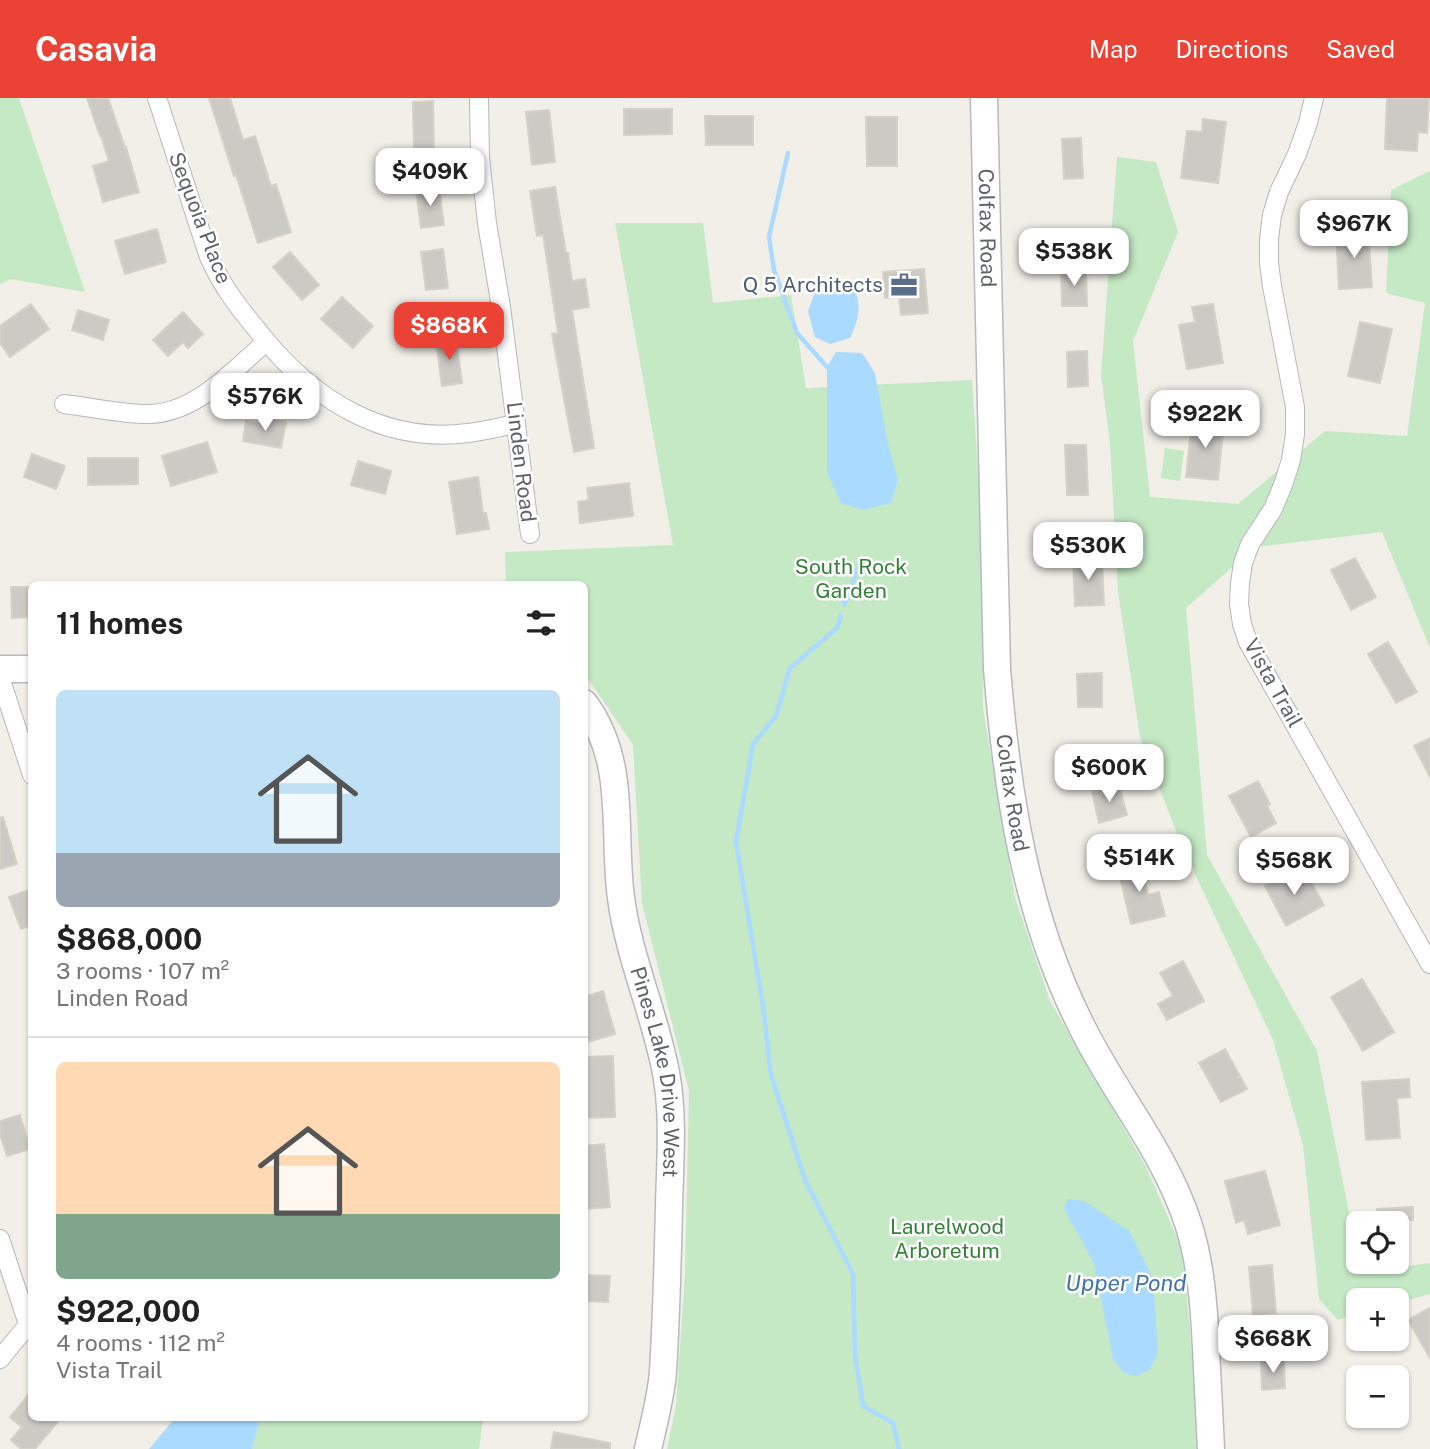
<!DOCTYPE html>
<html lang="en">
<head>
<meta charset="utf-8">
<style>
  :root { --surface:#fff; --page:#f2f2f2; --text:#222; --muted:#767676; --line:#e0e0e0; --accent:#ea4335 }
  body { margin:0; font-family:"Public Sans",sans-serif; background:var(--page); color:var(--text); height:100vh; display:flex; flex-direction:column; font-size:26px; white-space:nowrap }
  * { box-sizing:border-box; margin:0 }
  p { font-size:23px; color:var(--muted) }
  .icon { flex:none; width:38px; height:38px; fill:none; stroke:currentColor; stroke-width:2; stroke-linecap:round; stroke-linejoin:round }
  .map { position:relative; flex:1; overflow:hidden }
  .sheet { position:absolute; left:28px; top:483px; width:560px; height:840px; display:flex; flex-direction:column; background:var(--surface); border-radius:10px; box-shadow:0 2px 5px #0004 }
  .sheet>* { flex:none }
  .tools { position:absolute; left:1346px; top:1113px; display:grid; gap:14px }
  .tools a { display:grid; place-items:center; width:63px; height:63px; border-radius:10px; background:var(--surface); box-shadow:0 2px 5px #0004; font-size:35px }
  .price { position:absolute; translate:-50% -60px; padding:0 16px; border-radius:14px; background:#fff; color:#222; font-size:23px; line-height:46px; filter:drop-shadow(0 2px 4px #0008) }
  .price::after { content:''; position:absolute; left:50%; top:42px; width:21px; height:16px; margin-left:-10px; background:inherit; clip-path:polygon(0 0,100% 0,50% 100%) }
  .price.on { background:var(--accent); color:#fff }
  ul { padding:0; list-style:none }
  li { display:grid; align-content:center; gap:14px; height:371px; padding:0 28px }
  li+li { border-top:2px solid var(--line) }
  li span { display:grid; place-items:center; height:217px; border-radius:10px; color:#555 }
  li>.icon { margin-inline-start:auto }
  span .icon { width:126px; height:126px; fill:#fffc; stroke-width:1 }
  li b { font-size:30px }
  h2 { display:flex; justify-content:space-between; align-items:center; height:84px; padding:0 28px; font-size:30px }
  header { display:flex; align-items:center; gap:42px; box-sizing:border-box; height:98px; padding:0 35px; background:var(--accent); color:#fff }
  header strong { font-size:33px }
  nav { display:flex; gap:38px; margin-inline-start:auto; font-size:24px }
  .map>svg:first-child { display:block }
  .green { fill:#c5e8c5 }
  .water { fill:#aadaff }
  .lines { fill:none; stroke-linecap:round; stroke-linejoin:round }
  .stream { stroke:#aadaff; stroke-width:4.5 }
  .building { fill:#cccac5; stroke:#d6d1c6; stroke-width:2 }
  .street-casing { stroke:#b5b8bc; stroke-width:20 }
  .secondary-casing { stroke:#b6babf; stroke-width:29 }
  .street { stroke:#fff; stroke-width:18 }
  .secondary { stroke:#fff; stroke-width:26 }
  .labels { text-anchor:middle; stroke-width:5; stroke-linejoin:round; paint-order:stroke }
  .street-label { font-size:21px; fill:#5f6368; stroke:#fff }
  .service-label { font-size:21px; fill:#4e5e75; stroke:#fff; text-anchor:end }
  .park-label { font-size:21px; fill:#348238; stroke:#fff }
  .water-label { font-size:23px; font-style:italic; fill:#4174aa; stroke:#fff }
</style>
</head>
<body>
<header>
<strong>Casavia</strong>
<nav><a>Map</a><a>Directions</a><a>Saved</a></nav>
</header>
<div class="map">
<svg width="1430" height="1351" viewBox="0 0 1430 1351">
  <rect width="100%" height="100%" fill="#f1efe8"/>
  <!-- green -->
  <g class="green">
    <path d="M0,0H19L85,194L11,181L0,186Z"/>
    <path d="M1117,59L1156,64L1178,134L1133,243L1150,399L1238,406L1325,333L1407,338L1425,205L1386,195L1391,92L1430,73V550L1382,434L1255,449L1186,510L1207,757L1317,953L1361,1175L1430,1165V1196L1397,1205L1396,1202H1358V1216L1338,1222L1319,1201L1303,1047L1273,942L1181,746L1140,639L1118,494L1110,345L1101,277Z"/>
    <path d="M615,125H703L713,205L791,197L806,290L972,282L982,434L983,610L1015,800L1050,903L1145,1067L1183,1153L1200,1351H667L676,1307L685,1177L689,993L642,805L633,647L585,576L584,486H506L505,454L673,447Z"/>
    <path d="M1165,350L1184,353L1180,383L1161,380Z"/>
    <path d="M260,1320H483L479,1351H252Z"/>
  </g>
  <!-- water -->
  <g class="water">
    <path d="M839,187L856,195C862,211 857,225 850,240L830,246L815,239L808,213L816,192Z"/>
    <path d="M836,254L862,255L875,275L888,346L898,382L891,405L863,412L841,405L827,374V269Z"/>
    <path d="M1068,1101L1084,1103L1129,1133L1153,1180L1158,1255L1149,1272L1137,1278L1124,1275L1113,1261L1094,1165L1064,1111Z"/>
    <path d="M175,1320H260L252,1351H149Z"/>
  </g>
  <g class="lines">
    <!-- stream -->
    <g class="stream">
      <path d="M788,55L769,139L774,172L797,235L827,269"/>
      <path d="M844,507L859,467"/>
      <path d="M841,518L837,530L790,570L776,618L753,646L736,744L763,908L771,977L805,1082L853,1176L855,1256L863,1308L893,1325L899,1351"/>
    </g>
  </g>
  <!-- building -->
  <g class="building">
    <path d="M87,0H108L125,50L126,49L139,94L103,104L93,68L109,63L101,38H100Z"/>
    <path d="M209,0H230L243,42L255,38L271,88L276,86L291,134L258,145L236,77L234,78Z"/>
    <path d="M1387,0H1429L1427,35L1418,34L1417,53L1385,51Z"/>
    <path d="M433,3L434,56H414L413,4Z"/>
    <path d="M624,11H672V36L624,37Z"/>
    <path d="M549,12L555,64L532,67L526,14Z"/>
    <path d="M705,18H753V47H706Z"/>
    <path d="M866,19H897V68H867Z"/>
    <path d="M1203,21L1226,24L1218,85L1181,80L1187,33L1202,34Z"/>
    <path d="M1081,40L1083,80L1064,81L1062,41Z"/>
    <path d="M439,89L444,127L421,130L416,92Z"/>
    <path d="M555,89L566,155H568L572,183L585,181L589,209L572,212L594,350L574,354L552,236L558,235L543,137L537,138L530,93Z"/>
    <path d="M157,131L166,164L125,176L115,143Z"/>
    <path d="M1368,132L1372,189L1339,191L1336,134Z"/>
    <path d="M443,151L448,190L426,192L421,154Z"/>
    <path d="M290,154L319,187L302,202L273,169Z"/>
    <path d="M924,171L928,215L901,217L899,199L885,200L883,174Z"/>
    <path d="M1086,171L1087,208H1062L1061,172Z"/>
    <path d="M342,199L373,228L353,250L321,221Z"/>
    <path d="M31,206L49,231L10,259L0,245V228Z"/>
    <path d="M1213,206L1223,265L1187,271L1179,227L1195,224L1192,209Z"/>
    <path d="M78,212L109,222L103,242L72,232Z"/>
    <path d="M183,214L203,236L188,250L183,244L168,258L153,242Z"/>
    <path d="M1360,224L1392,231L1380,285L1348,278Z"/>
    <path d="M456,241L462,285L442,288L436,243Z"/>
    <path d="M1087,253L1088,288L1068,289L1067,254Z"/>
    <path d="M264,320L286,324L281,350L243,343L246,323L263,326Z"/>
    <path d="M1192,322L1224,325L1218,382L1186,379Z"/>
    <path d="M207,344L217,374L171,388L162,358Z"/>
    <path d="M1065,347H1086L1088,397H1067Z"/>
    <path d="M32,356L65,368L56,391L24,379Z"/>
    <path d="M88,360H138V386L88,387Z"/>
    <path d="M358,363L391,373L385,396L351,387Z"/>
    <path d="M478,379L483,415H486L489,431L457,436L449,384Z"/>
    <path d="M629,385L633,418L580,425L578,404L589,402L587,390Z"/>
    <path d="M1102,460L1104,507L1075,508L1073,461Z"/>
    <path d="M1355,460L1376,499L1351,512L1331,472Z"/>
    <path d="M11,489H32V519L12,520Z"/>
    <path d="M1388,544L1417,594L1396,605L1368,556Z"/>
    <path d="M1102,575V609H1078L1077,576Z"/>
    <path d="M1430,640V679L1414,648Z"/>
    <path d="M1258,683L1270,706L1267,708L1276,725L1251,739L1229,698Z"/>
    <path d="M1119,687L1127,717L1099,725L1092,694Z"/>
    <path d="M3,719L17,766L0,771V720Z"/>
    <path d="M1139,761L1148,797L1159,794L1165,818L1131,826L1117,766Z"/>
    <path d="M1293,773L1298,782L1307,777L1324,807L1286,828L1265,788Z"/>
    <path d="M32,791V827L21,831L9,799Z"/>
    <path d="M1183,863L1204,903L1167,922L1158,906L1173,898L1160,875Z"/>
    <path d="M1362,881L1394,934L1363,953L1331,899Z"/>
    <path d="M603,893L615,936L587,944L584,933V899Z"/>
    <path d="M1225,951L1247,991L1221,1004L1199,965Z"/>
    <path d="M613,958L615,1019L584,1020V959Z"/>
    <path d="M1409,981L1410,999L1397,1000L1400,1040L1366,1042L1362,984Z"/>
    <path d="M20,1017L30,1051L7,1058L0,1036V1023Z"/>
    <path d="M604,1046L610,1109L584,1111V1048Z"/>
    <path d="M1265,1073L1280,1127L1248,1136L1244,1122L1236,1125L1225,1083Z"/>
    <path d="M1413,1109V1122H1406V1125H1378L1377,1111Z"/>
    <path d="M1272,1167L1276,1215L1253,1217L1249,1169Z"/>
    <path d="M584,1177L610,1178L608,1204L584,1203Z"/>
    <path d="M1430,1210V1260L1408,1222Z"/>
    <path d="M1284,1262L1285,1290L1262,1292L1261,1264Z"/>
    <path d="M32,1292V1320H61L35,1351H21L11,1342L22,1329L10,1319Z"/>
    <path d="M554,1334L610,1345V1351H551Z"/>
  </g>
  <g class="lines">
    <defs>
      <g id="street">
        <path d="M157,0L209,159C224,192 240,211 263,239C314,302 384,346 468,335C484,333 500,329 516,326"/>
        <path d="M479,0L480,60L487,125L501,209L530,436"/>
        <path d="M1314,0L1308,25L1297,56L1279,94L1272,117L1269,141V165L1272,188L1295,309V336L1291,362L1283,387L1273,411L1250,446L1243,465L1240,485L1239,506L1242,526L1248,544L1430,866"/>
        <path d="M64,306C90,309 117,315 144,316C194,318 232,273 266,244"/>
        <path d="M0,579L32,677"/>
        <path d="M0,1141L28,1226"/>
        <path d="M0,1261L32,1222"/>
      </g>
      <g id="secondary">
        <path id="s1" d="M984,0L997,571C1007,694 1025,817 1082,929C1115,996 1165,1054 1188,1125C1201,1165 1204,1208 1206,1250C1208,1284 1209,1317 1211,1351"/>
        <path d="M0,571H32"/>
        <path id="s2" d="M584,605C628,664 612,733 621,800C629,860 655,916 666,975C674,1018 670,1064 669,1108C668,1150 667,1193 665,1235C664,1251 664,1267 662,1283C659,1306 653,1329 648,1351"/>
      </g>
    </defs>
    <!-- street casing -->
    <use href="#street" class="street-casing"/>
    <!-- secondary casing -->
    <use href="#secondary" class="secondary-casing"/>
    <!-- street -->
    <use href="#street" class="street"/>
    <!-- secondary -->
    <use href="#secondary" class="secondary"/>
  </g>
  <!-- icons -->
  <defs>
    <symbol id="office-bare" viewBox="-9 -9 18 18"><path d="M-6-3h4V-5.5h4V-3h4V5H-6ZM-1-4.5V-3h2v-1.5ZM-6 0V1H6V0Z" fill="#5c6f8a" stroke="#fff" stroke-width="2.5" paint-order="stroke"/></symbol>
  </defs>
  <g fill-rule="evenodd">
    <use href="#office-bare" x="885" y="168" width="38" height="38"/>
  </g>
  <g class="labels">
    <!-- street labels -->
    <g class="street-label">
      <text transform="translate(200 120) rotate(69)" y="7">Sequoia Place</text>
      <text dy="7" stroke="none"><textPath href="#s1" startOffset="130">Colfax Road</textPath></text>
      <text transform="translate(521 364) rotate(83)" y="7">Linden Road</text>
      <text transform="translate(1273 585) rotate(61)" y="7">Vista Trail</text>
      <text dy="7" stroke="none"><textPath href="#s1" startOffset="696">Colfax Road</textPath></text>
      <text dy="7" stroke="none"><textPath href="#s2" startOffset="380">Pines Lake Drive West</textPath></text>
    </g>
    <!-- service labels -->
    <g class="service-label">
      <text x="883" y="194">Q 5 Architects</text>
    </g>
    <!-- park labels -->
    <g class="park-label">
      <text x="851" y="476">South Rock<tspan x="851" dy="24">Garden</tspan></text>
      <text x="947" y="1136">Laurelwood<tspan x="947" dy="24">Arboretum</tspan></text>
    </g>
    <!-- water labels -->
    <g class="water-label">
      <text x="1126" y="1193">Upper Pond</text>
    </g>
  </g>
</svg>
<div class="tools">
<a><svg class="icon" aria-label="locate" viewBox="0 0 24 24"><circle cx="12" cy="12" r="6"/><path d="M12 2v4M12 18v4M2 12h4M18 12h4"/></svg></a>
<a>+</a>
<a>−</a>
</div>
<b class="price" style="left:430px;top:110px">$409K</b>
<b class="price" style="left:1354px;top:162px">$967K</b>
<b class="price" style="left:1074px;top:190px">$538K</b>
<b class="price on" style="left:449px;top:264px">$868K</b>
<b class="price" style="left:265px;top:335px">$576K</b>
<b class="price" style="left:1205px;top:352px">$922K</b>
<b class="price" style="left:1088px;top:484px">$530K</b>
<b class="price" style="left:1109px;top:706px">$600K</b>
<b class="price" style="left:1139px;top:796px">$514K</b>
<b class="price" style="left:1294px;top:799px">$568K</b>
<b class="price" style="left:1273px;top:1277px">$668K</b>
<section class="sheet">
<h2>11 homes<svg class="icon" aria-label="filters" viewBox="0 0 24 24"><path d="M4 7h16M4 17h16"/><circle cx="9" cy="7" r="2"/><circle cx="15" cy="17" r="2"/></svg></h2>
<ul>
<li><span style="background:linear-gradient(#bfe0f5 75%,#9aa5b1 0)"><svg class="icon" aria-label="home" viewBox="0 0 24 24"><path d="M3 11l9-7 9 7M6 9v11h12V9"/></svg></span><div><b>$868,000</b><p>3 rooms · 107 m²</p><p>Linden Road</p></div></li>
<li><span style="background:linear-gradient(#ffd9b3 70%,#7fa58c 0)"><svg class="icon" aria-label="home" viewBox="0 0 24 24"><path d="M3 11l9-7 9 7M6 9v11h12V9"/></svg></span><div><b>$922,000</b><p>4 rooms · 112 m²</p><p>Vista Trail</p></div></li>
</ul>
</section>
</div>
</body>
</html>
